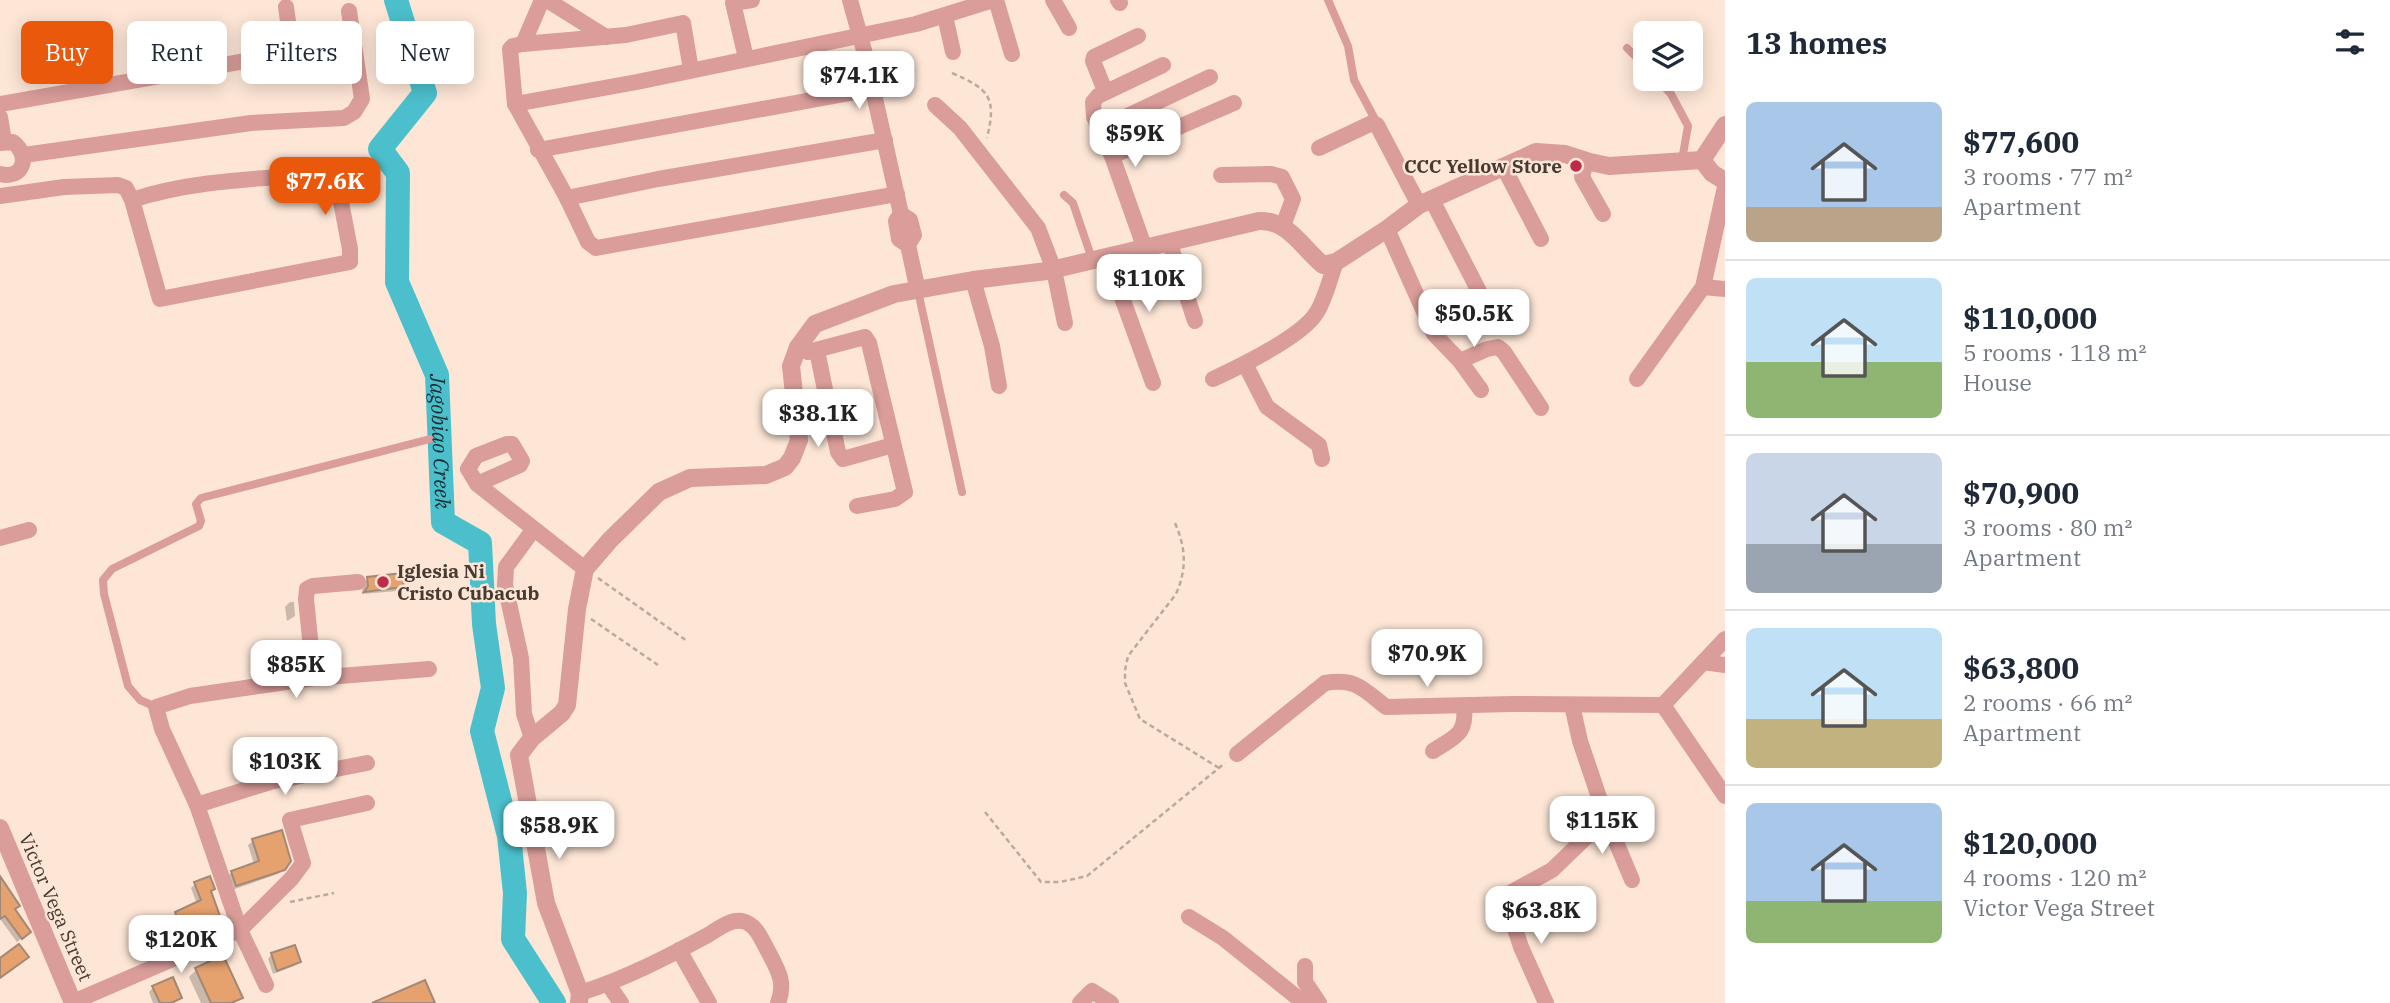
<!DOCTYPE html>
<html lang="en">
<head>
<meta charset="utf-8">
<style>
  :root { --surface:#fff; --page:#f2f2f3; --text:#1f2937; --muted:#747a83; --line:#e0e1e3; --accent:#ea580c }
  body { margin:0; font-family:"IBM Plex Serif",serif; background:var(--page); color:var(--text); height:100vh; display:flex; flex-direction:column; font-size:26px; white-space:nowrap }
  * { box-sizing:border-box; margin:0 }
  p { font-size:23px; color:var(--muted) }
  .icon { flex:none; width:38px; height:38px; fill:none; stroke:currentColor; stroke-width:2; stroke-linecap:round; stroke-linejoin:round }
  .map { position:relative; flex:1; overflow:hidden }
  .drawer { display:flex; flex-direction:column; background:var(--surface); width:665px }
  .drawer>* { flex:none }
  .hud { position:absolute; left:21px; top:21px; width:665px; height:63px; display:flex; gap:14px }
  .controls { position:absolute; left:1633px; top:21px; display:grid; gap:14px }
  .controls a { display:grid; place-items:center; width:70px; height:70px; border-radius:10px; background:var(--surface); box-shadow:0 4px 18px #0003; font-size:35px }
  .price { position:absolute; translate:-50% -60px; padding:0 16px; border-radius:14px; background:#fff; color:#222; font-size:23px; line-height:46px; filter:drop-shadow(0 2px 4px #0008) }
  .price::after { content:''; position:absolute; left:50%; top:42px; width:21px; height:16px; margin-left:-10px; background:inherit; clip-path:polygon(0 0,100% 0,50% 100%) }
  .price.selected { background:var(--accent); color:#fff }
  ul { padding:0; list-style:none }
  li { display:flex; align-items:center; gap:21px; height:175px; padding:0 21px }
  li+li { border-top:2px solid var(--line) }
  li span { display:grid; place-items:center; flex:none; width:196px; height:140px; border-radius:10px; color:#555 }
  li>.icon { margin-inline-start:auto }
  span .icon { width:84px; height:84px; fill:#fffc; stroke-width:1 }
  li b { font-size:30px }
  h2 { display:flex; justify-content:space-between; align-items:center; height:84px; padding:0 21px; font-size:30px }
  .tag { padding:0 24px; border-radius:10px; background:var(--surface); box-shadow:0 4px 18px #0003; font-size:24px; line-height:63px }
  .tag.selected { background:var(--accent); color:#fff }
  main { display:flex; flex:1; min-height:0 }
  .map>svg:first-child { display:block }
  .shadow { fill:#0003 }
  .lines { fill:none; stroke-linecap:round; stroke-linejoin:round }
  .river { stroke:#4bc0cc; stroke-width:24 }
  .building { fill:#e5a16e; stroke:#a38876; stroke-width:2 }
  .path { stroke:#bca99c; stroke-width:2.5; stroke-dasharray:5 3.5; stroke-linecap:butt }
  .service { stroke:#da9d9a; stroke-width:8 }
  .minor { stroke:#da9d9a; stroke-width:16 }
  .tertiary { stroke:#da9d9a; stroke-width:18 }
  .poi-dot { fill:#bd2c4a; stroke:#fde6d6; stroke-width:2.5 }
  .labels { text-anchor:middle; stroke-width:5; stroke-linejoin:round; paint-order:stroke }
  .poi-label { font-size:19px; font-weight:bold; fill:#463a32; stroke:#fde6d6; text-anchor:end }
  .street-label { font-size:19px; fill:#463a32; stroke:#fde6d6 }
  .water-label { font-size:21px; font-style:italic; fill:#192e30; stroke:#fde6d6 }
</style>
</head>
<body>
<main>
<div class="map">
<svg width="1725" height="1003" viewBox="0 0 1725 1003">
  <rect width="100%" height="100%" fill="#fde6d6"/>
  <!-- shadow -->
  <g class="shadow">
    <path d="M368,579L403,586L398,591L362,594L363,584Z"/>
    <path d="M290,602H294L295,616L287,621L285,607Z"/>
    <path d="M253,841L283,869L278,874L232,890L227,877L232,872L254,864L248,845Z"/>
    <path d="M195,884L209,892L219,918L215,923L199,929L195,935L180,940L172,917L176,913L197,904L191,888Z"/>
    <path d="M0,892L14,910L24,936L17,942L0,919Z"/>
    <path d="M272,954L299,962L294,966L273,974L268,959Z"/>
    <path d="M196,970L241,997L235,1003H201L189,977Z"/>
    <path d="M153,988L180,998L174,1003H153L149,992Z"/>
  </g>
  <g class="lines">
    <!-- river -->
    <path class="river" id="s1" d="M396,0L425,93L380,149L398,173L397,282L437,375L443,522L480,543L484,624L493,688L482,731L509,836L515,893L513,939L554,1003"/>
  </g>
  <!-- building -->
  <g class="building">
    <path d="M402,573L404,587L364,592L368,586L367,577Z"/>
    <path d="M282,830L291,861L285,870L236,886L231,871L259,861L252,839Z"/>
    <path d="M0,876L20,906L15,909L31,932L22,939L5,916L0,919Z"/>
    <path d="M210,876L215,889L211,891L221,919L200,927L201,931L185,937L175,912L201,900L194,882Z"/>
    <path d="M19,944L29,957L0,978V958Z"/>
    <path d="M295,945L301,962L277,971L271,953Z"/>
    <path d="M223,955L243,998L231,1003H211L195,968Z"/>
    <path d="M173,977L182,998L171,1003H160L152,986Z"/>
    <path d="M425,980L435,1003H372Z"/>
  </g>
  <g class="lines">
    <!-- path -->
    <g class="path">
      <path d="M952,73C989,89 997,97 987,138"/>
      <path d="M1175,523C1186,548 1187,569 1176,594L1128,656L1125,670V683L1140,719L1219,768"/>
      <path d="M598,578L687,641"/>
      <path d="M591,619L658,665"/>
      <path d="M985,812L1041,882H1060L1087,876L1225,763"/>
      <path d="M290,902L334,893"/>
    </g>
    <!-- service -->
    <g class="service">
      <path d="M1328,0L1348,46L1354,80L1377,123"/>
      <path d="M1627,48L1645,66"/>
      <path d="M1657,79L1671,94L1688,126L1682,160"/>
      <path d="M1064,195L1073,203L1093,262"/>
      <path d="M918,291L962,492"/>
      <path d="M156,707L140,700L128,686L104,594L103,580L112,569L199,526L201,521L196,504L201,498L430,439"/>
    </g>
    <!-- minor -->
    <g class="minor">
      <path d="M547,0L606,37"/>
      <path d="M850,0L865,54L901,214L910,220L914,235L908,245L918,291"/>
      <path d="M996,0L1012,54"/>
      <path d="M1053,0L1069,28"/>
      <path d="M1118,0L1120,3"/>
      <path d="M945,16L953,52"/>
      <path d="M523,44L542,0"/>
      <path d="M746,58L733,3L752,0"/>
      <path d="M691,70L683,23L626,35L523,44L513,46L510,49L515,104L567,198L588,242L596,248L897,194"/>
      <path d="M1105,91L1093,61L1094,57L1138,36"/>
      <path d="M0,104L286,54L291,43L286,7"/>
      <path d="M515,104L637,82L916,24L993,0"/>
      <path d="M935,105L960,128L1038,228L1054,270L1065,323"/>
      <path d="M0,117L4,141"/>
      <path d="M1100,129L1210,77"/>
      <path d="M0,143L13,142C31,156 23,180 0,174"/>
      <path d="M1319,148L1372,123L1377,125L1419,205"/>
      <path d="M538,150L872,89"/>
      <path d="M24,155L251,123L344,118L354,112L362,99L349,11"/>
      <path d="M1112,156L1234,103"/>
      <path d="M1586,161L1582,177L1603,214"/>
      <path d="M1504,168L1541,239"/>
      <path d="M1221,175L1271,174L1282,177L1293,199L1283,226"/>
      <path d="M0,196L64,187L118,185L126,188L132,200L160,299L350,262V249L337,181L331,173C265,179 195,179 132,200"/>
      <path d="M567,198L658,179L885,140"/>
      <path d="M1432,200L1485,303"/>
      <path d="M901,214L896,221L899,239L908,245"/>
      <path d="M1387,229L1434,334L1460,361L1481,390"/>
      <path d="M1170,244L1195,321"/>
      <path d="M1145,249L1112,156L1094,117L1093,102L1098,96L1163,65"/>
      <path d="M1108,259L1153,383"/>
      <path d="M973,280L992,346L999,386"/>
      <path d="M1703,287L1725,289"/>
      <path d="M798,347L808,352L865,337L869,343L905,492L895,499L857,506"/>
      <path d="M817,351L838,452L843,459L893,445"/>
      <path d="M1460,361L1487,349L1498,347L1504,352L1541,408"/>
      <path d="M1245,364L1267,407L1319,445L1322,459"/>
      <path d="M1213,379C1239,367 1303,336 1317,312C1326,297 1330,278 1336,262"/>
      <path d="M1637,379L1703,287L1725,187"/>
      <path d="M477,484L520,465L522,461L512,444H507L476,456L468,469L477,484L585,569"/>
      <path d="M0,538L29,530"/>
      <path d="M1703,662L1725,665"/>
      <path d="M314,678L306,599L307,589L313,586L358,582"/>
      <path d="M1663,705L1725,796"/>
      <path d="M532,738L524,714L521,658L505,585L506,567L533,530"/>
      <path d="M1433,751C1454,737 1467,735 1464,707"/>
      <path d="M1237,754L1325,683C1356,678 1363,689 1386,707L1512,704L1663,705L1725,639"/>
      <path d="M197,805L270,782L367,763"/>
      <path d="M1606,818L1632,880"/>
      <path d="M1189,917L1223,938L1304,1003"/>
      <path d="M679,950L709,1003"/>
      <path d="M1305,966V982L1319,1003"/>
      <path d="M608,984L621,1003"/>
      <path d="M266,985L240,930L197,805L162,729L156,707L190,696L314,678L429,669"/>
      <path d="M580,993C625,979 667,957 708,935C718,929 730,919 742,921C757,924 762,941 769,953C778,970 786,983 778,1003"/>
      <path d="M73,1002L240,930L292,878L303,863L290,820L367,803"/>
      <path d="M1080,1003L1092,991L1111,1003"/>
      <path d="M1546,1003L1521,947L1505,898L1510,893L1552,870L1606,818L1580,741L1572,705"/>
    </g>
    <!-- tertiary -->
    <g class="tertiary">
      <path d="M1702,160L1725,125"/>
      <path d="M1702,160L1712,173L1725,181"/>
      <path d="M0,828L73,1003"/>
      <path d="M579,1003L580,993L546,903L519,755L532,738L562,713L567,705L577,609L585,569L610,540L659,492L690,478L766,475L785,467L792,458L799,440L791,366L798,347L815,324L894,294L973,280L1047,271L1259,221C1289,220 1302,248 1323,265L1336,262L1387,229L1419,205L1536,152L1565,154L1590,162L1609,166L1702,160"/>
    </g>
  </g>
  <!-- markers -->
  <g class="poi-dot">
    <circle cx="1576" cy="166" r="7"/>
    <circle cx="383" cy="582" r="7"/>
  </g>
  <g class="labels">
    <!-- poi labels -->
    <g class="poi-label">
      <text x="1562" y="173">CCC Yellow Store</text>
      <text x="397" y="578" text-anchor="start">Iglesia Ni<tspan x="397" dy="22">Cristo Cubacub</tspan></text>
    </g>
    <!-- street labels -->
    <g class="street-label">
      <text transform="translate(56 907) rotate(67)" y="7">Victor Vega Street</text>
    </g>
    <!-- water labels -->
    <g class="water-label">
      <text dy="7" stroke="none"><textPath href="#s1" startOffset="476">Jagobiao Creek</textPath></text>
    </g>
  </g>
</svg>
<div class="controls">
<a><svg class="icon" aria-label="layers" viewBox="0 0 24 24"><path d="M12 4l9 5-9 5-9-5zM3 14l9 5 9-5"/></svg></a>
</div>
<b class="price" style="left:859px;top:111px">$74.1K</b>
<b class="price" style="left:1135px;top:169px">$59K</b>
<b class="price selected" style="left:325px;top:217px">$77.6K</b>
<b class="price" style="left:1149px;top:314px">$110K</b>
<b class="price" style="left:1474px;top:349px">$50.5K</b>
<b class="price" style="left:818px;top:449px">$38.1K</b>
<b class="price" style="left:1427px;top:689px">$70.9K</b>
<b class="price" style="left:296px;top:700px">$85K</b>
<b class="price" style="left:285px;top:797px">$103K</b>
<b class="price" style="left:1602px;top:856px">$115K</b>
<b class="price" style="left:559px;top:861px">$58.9K</b>
<b class="price" style="left:1541px;top:946px">$63.8K</b>
<b class="price" style="left:181px;top:975px">$120K</b>
<div class="hud">
<a class="tag selected">Buy</a>
<a class="tag">Rent</a>
<a class="tag">Filters</a>
<a class="tag">New</a>
</div>
</div>
<section class="drawer">
<h2>13 homes<svg class="icon" aria-label="filters" viewBox="0 0 24 24"><path d="M4 7h16M4 17h16"/><circle cx="9" cy="7" r="2"/><circle cx="15" cy="17" r="2"/></svg></h2>
<ul>
<li><span style="background:linear-gradient(#a9c7e8 75%,#b9a48a 0)"><svg class="icon" aria-label="home" viewBox="0 0 24 24"><path d="M3 11l9-7 9 7M6 9v11h12V9"/></svg></span><div><b>$77,600</b><p>3 rooms · 77 m²</p><p>Apartment</p></div></li>
<li><span style="background:linear-gradient(#bfe0f5 60%,#8fb573 0)"><svg class="icon" aria-label="home" viewBox="0 0 24 24"><path d="M3 11l9-7 9 7M6 9v11h12V9"/></svg></span><div><b>$110,000</b><p>5 rooms · 118 m²</p><p>House</p></div></li>
<li><span style="background:linear-gradient(#c9d6e8 65%,#9aa5b1 0)"><svg class="icon" aria-label="home" viewBox="0 0 24 24"><path d="M3 11l9-7 9 7M6 9v11h12V9"/></svg></span><div><b>$70,900</b><p>3 rooms · 80 m²</p><p>Apartment</p></div></li>
<li><span style="background:linear-gradient(#bfe0f5 65%,#c2b280 0)"><svg class="icon" aria-label="home" viewBox="0 0 24 24"><path d="M3 11l9-7 9 7M6 9v11h12V9"/></svg></span><div><b>$63,800</b><p>2 rooms · 66 m²</p><p>Apartment</p></div></li>
<li><span style="background:linear-gradient(#a9c7e8 70%,#8fb573 0)"><svg class="icon" aria-label="home" viewBox="0 0 24 24"><path d="M3 11l9-7 9 7M6 9v11h12V9"/></svg></span><div><b>$120,000</b><p>4 rooms · 120 m²</p><p>Victor Vega Street</p></div></li>
</ul>
</section>
</main>
</body>
</html>
